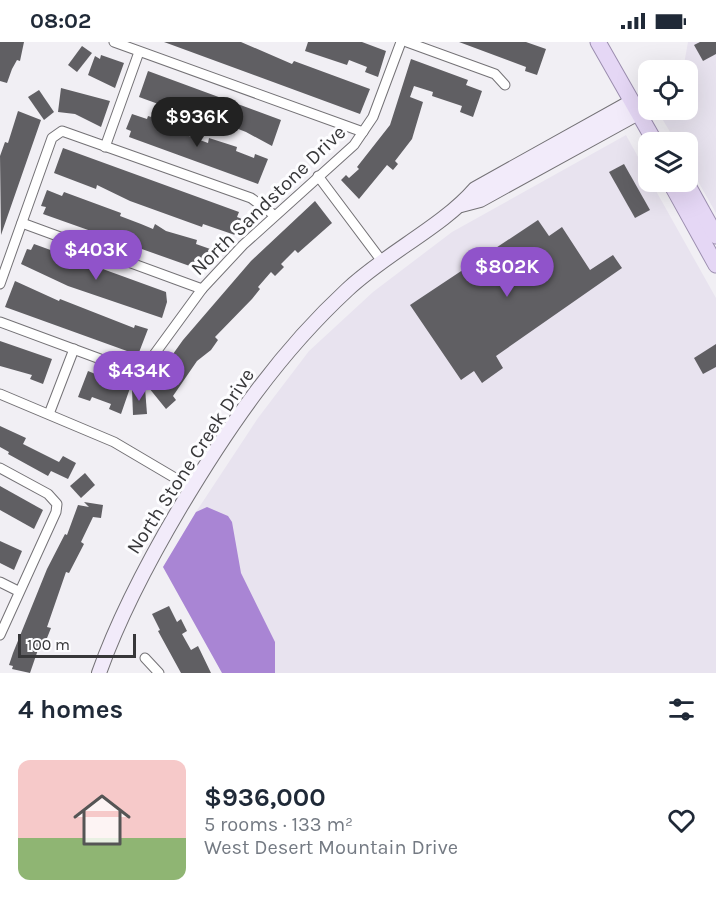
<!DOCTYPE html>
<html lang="en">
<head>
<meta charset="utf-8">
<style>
  :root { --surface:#fff; --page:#f6f6f7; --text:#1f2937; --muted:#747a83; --line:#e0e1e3; --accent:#9053ca }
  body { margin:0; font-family:Karla,sans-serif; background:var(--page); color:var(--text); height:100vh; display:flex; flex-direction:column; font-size:22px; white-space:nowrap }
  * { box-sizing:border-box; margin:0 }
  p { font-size:20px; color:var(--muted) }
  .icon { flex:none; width:33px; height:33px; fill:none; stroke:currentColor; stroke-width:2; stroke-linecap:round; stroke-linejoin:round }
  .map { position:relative; height:631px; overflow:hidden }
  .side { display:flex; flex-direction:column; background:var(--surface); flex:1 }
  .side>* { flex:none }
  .fabs { position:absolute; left:638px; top:18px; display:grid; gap:12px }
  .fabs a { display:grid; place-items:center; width:60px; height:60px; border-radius:12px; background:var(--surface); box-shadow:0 6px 24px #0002; font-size:30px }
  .scale { position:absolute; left:18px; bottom:15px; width:118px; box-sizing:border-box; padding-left:6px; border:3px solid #373739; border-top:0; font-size:16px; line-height:21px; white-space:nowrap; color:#373739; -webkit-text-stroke:4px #fdfdff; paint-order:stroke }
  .price { position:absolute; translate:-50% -51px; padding:0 14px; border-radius:21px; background:var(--accent); color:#fff; font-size:20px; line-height:39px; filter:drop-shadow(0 2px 3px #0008) }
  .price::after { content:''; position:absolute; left:50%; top:36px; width:18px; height:14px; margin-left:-9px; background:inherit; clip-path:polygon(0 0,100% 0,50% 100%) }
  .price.selected { background:#222; color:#fff }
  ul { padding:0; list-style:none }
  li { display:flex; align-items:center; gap:18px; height:150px; padding:0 18px }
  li+li { border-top:2px solid var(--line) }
  li span { display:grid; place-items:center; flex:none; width:168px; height:120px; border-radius:12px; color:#555 }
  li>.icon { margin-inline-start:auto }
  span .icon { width:72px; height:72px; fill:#fffc; stroke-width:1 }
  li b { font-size:26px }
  h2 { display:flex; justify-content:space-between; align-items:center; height:72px; padding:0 18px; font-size:26px }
  .status { display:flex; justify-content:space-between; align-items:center; height:42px; padding:0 30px; background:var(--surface); direction:ltr }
  .status svg { height:16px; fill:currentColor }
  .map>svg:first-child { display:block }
  .built { fill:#e8e3ef }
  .water { fill:#a985d4 }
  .building { fill:#605f63 }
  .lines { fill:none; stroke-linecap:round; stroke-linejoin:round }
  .street-casing { stroke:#747276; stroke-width:11 }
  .secondary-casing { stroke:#747276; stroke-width:16 }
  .primary-casing { stroke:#9c8eaf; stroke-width:17 }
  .street { stroke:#fff; stroke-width:9 }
  .secondary { stroke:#f2ebfa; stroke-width:14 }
  .primary { stroke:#e5d7f5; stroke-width:15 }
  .labels { text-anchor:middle; stroke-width:6; stroke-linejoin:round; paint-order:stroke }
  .street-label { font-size:20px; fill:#373739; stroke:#fdfdff }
</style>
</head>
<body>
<div class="status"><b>08:02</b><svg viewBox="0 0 49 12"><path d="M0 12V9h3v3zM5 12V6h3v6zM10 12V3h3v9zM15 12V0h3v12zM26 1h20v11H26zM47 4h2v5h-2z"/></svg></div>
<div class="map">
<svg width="716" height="631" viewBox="0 0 716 631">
  <rect width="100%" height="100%" fill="#f1eff4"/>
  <!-- built -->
  <g class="built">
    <path d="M688,0H716V171L687,120V100H676L657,68H687V28H683Z"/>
    <path d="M626,93L648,133V140H651L716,256V631H222L163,525L196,470L258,376L309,309L373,250L452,190Z"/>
  </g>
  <!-- water -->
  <path class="water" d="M207,465L228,474L232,480L241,531L275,600V631H222L163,525L196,470Z"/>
  <!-- building -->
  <g class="building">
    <path d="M0,0H24L20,19L17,18L12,27L7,41L0,39Z"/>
    <path d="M164,0H241L292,22L294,19L370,47L360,72Z"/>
    <path d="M308,0H362L386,9L378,35L365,30L367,25L349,18L347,23L305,9Z"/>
    <path d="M459,0H526L546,7L537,33L525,29L526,25Z"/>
    <path d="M700,0H716V12L703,19L694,3Z"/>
    <path d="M82,4L92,11L77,30L68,23Z"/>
    <path d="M101,13L124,21L115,46L88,33L95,14L100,17Z"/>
    <path d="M411,17L468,38L466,43L482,49L473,75L460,70L462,64L432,54L433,50L414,44L410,55L423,60L412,97L395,119L398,122L393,128L387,123L359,157L341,138L346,133L349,136L359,127L357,125L390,83Z"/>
    <path d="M148,29L281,78L272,104L246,90L228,83L227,87L139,55Z"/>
    <path d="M61,46L110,59L101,85L75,72L58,70Z"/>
    <path d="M39,48L54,70L44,78L28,55Z"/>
    <path d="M18,69L41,78L1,193L0,114L5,100L8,101Z"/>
    <path d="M132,72L147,77L148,74L161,78L159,81L177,88L179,84L191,89L189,94L208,101L209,96L237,105L236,109L254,116L255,112L268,117L258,142L129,95L131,89L126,87Z"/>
    <path d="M63,106L239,170L237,175L242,177L235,193L203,182L202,185L130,159L97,143L96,147L54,131Z"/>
    <path d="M624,122L650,168L635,176L609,130Z"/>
    <path d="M47,148L62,154L64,150L121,171L120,174L141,182L153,187L155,182L166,189L197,198L196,202L213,208L208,224L203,223L201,228L43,172L46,165L41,164Z"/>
    <path d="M315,159L332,181L298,211L295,208L281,222L284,225L275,234L271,230L258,245L260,247L252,257L215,295L218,298L211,308L197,319L173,354L176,358L166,367L149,346L162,335L168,319L183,298L251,219Z"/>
    <path d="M538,178L549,194L562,185L590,228L613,213L622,226L496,314L503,326L482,341L474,329L461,338L410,263Z"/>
    <path d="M34,202L166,250L167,260L162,276L68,244L21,222L27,207L31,208Z"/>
    <path d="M15,239L59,259L60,257L134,286L135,283L148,287L138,313L5,265Z"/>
    <path d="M0,299L52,317L43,342L30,337L32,333L0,324Z"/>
    <path d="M716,302V325L703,332L694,316Z"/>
    <path d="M88,329L130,346L121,372L109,367L111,362L92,355L90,359L78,355Z"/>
    <path d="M145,346L147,372L133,373L132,347Z"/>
    <path d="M0,384L26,396L23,402L59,420L63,414L76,421L68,437L51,429L48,434L8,412L9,410L0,405Z"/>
    <path d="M85,431L95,443L81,456L70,444Z"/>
    <path d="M0,444L43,468L34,487L0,468Z"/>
    <path d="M84,460L103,463L101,476L93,475L81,500L84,502L69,531L66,530L47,585L51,586L45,601L41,599L30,631L12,627L13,624L9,623L13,611L47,527L65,492L67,493L78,463L89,465Z"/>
    <path d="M0,499L22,509L14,528L0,521Z"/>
    <path d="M169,564L177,580L181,577L187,589L182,592L191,608L198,604L211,631H181L158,589L160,588L152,572Z"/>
  </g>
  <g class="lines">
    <defs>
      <g id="street">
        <path d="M114,0L363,90"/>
        <path d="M407,0L495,32L505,43"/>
        <path d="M105,105L139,10"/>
        <path d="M318,134L381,218"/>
        <path d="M22,181L202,247"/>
        <path d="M0,242L52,96L62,89L251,156L274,173"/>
        <path d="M0,280L130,328L139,329L145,325L202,247L243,203L354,103L373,75L401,0"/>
        <path d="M0,352L114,400L192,446"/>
        <path d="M49,372L74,307"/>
        <path d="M0,426L48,452L57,462L56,470L0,593"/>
        <path d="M0,540L18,549"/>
        <path d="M145,616L159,631"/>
      </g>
      <g id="secondary">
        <path d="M461,163L480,158L638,71"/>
        <path d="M99,631C120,572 149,518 181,464C228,385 279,311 347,248C386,211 442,185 475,147L631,60"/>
      </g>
      <g id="primary">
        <path d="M598,0L655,100"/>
        <path d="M670,140L716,223"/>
        <path d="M686,140L716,194"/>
      </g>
    </defs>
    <!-- street casing -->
    <use href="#street" class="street-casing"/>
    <!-- secondary casing -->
    <use href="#secondary" class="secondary-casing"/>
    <!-- primary casing -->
    <use href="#primary" class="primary-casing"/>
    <!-- street -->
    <use href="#street" class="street"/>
    <!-- secondary -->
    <use href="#secondary" class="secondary"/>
    <!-- primary -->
    <use href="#primary" class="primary"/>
  </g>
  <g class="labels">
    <!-- street labels -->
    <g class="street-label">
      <text transform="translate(268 158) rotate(-44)" y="7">North Sandstone Drive</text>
      <text transform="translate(190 419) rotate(-57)" y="7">North Stone Creek Drive</text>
    </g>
  </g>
</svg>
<div class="fabs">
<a><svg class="icon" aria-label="locate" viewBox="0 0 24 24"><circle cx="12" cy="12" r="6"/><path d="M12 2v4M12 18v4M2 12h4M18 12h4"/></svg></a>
<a><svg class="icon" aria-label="layers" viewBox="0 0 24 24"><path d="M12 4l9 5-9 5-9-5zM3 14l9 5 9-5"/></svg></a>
</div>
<div class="scale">100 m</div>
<b class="price selected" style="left:197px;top:106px">$936K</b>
<b class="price" style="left:96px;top:239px">$403K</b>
<b class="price" style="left:507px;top:256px">$802K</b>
<b class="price" style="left:139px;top:360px">$434K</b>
</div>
<section class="side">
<h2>4 homes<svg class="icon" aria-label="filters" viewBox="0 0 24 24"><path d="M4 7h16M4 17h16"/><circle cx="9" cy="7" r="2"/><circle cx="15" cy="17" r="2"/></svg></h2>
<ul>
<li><span style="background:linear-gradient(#f6c9c9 65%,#8fb573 0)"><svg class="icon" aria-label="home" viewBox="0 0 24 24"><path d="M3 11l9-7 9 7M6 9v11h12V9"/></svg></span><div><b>$936,000</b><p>5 rooms · 133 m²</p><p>West Desert Mountain Drive</p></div><svg class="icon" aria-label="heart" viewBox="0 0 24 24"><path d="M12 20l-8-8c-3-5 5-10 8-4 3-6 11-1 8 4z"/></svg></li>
</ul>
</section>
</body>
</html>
